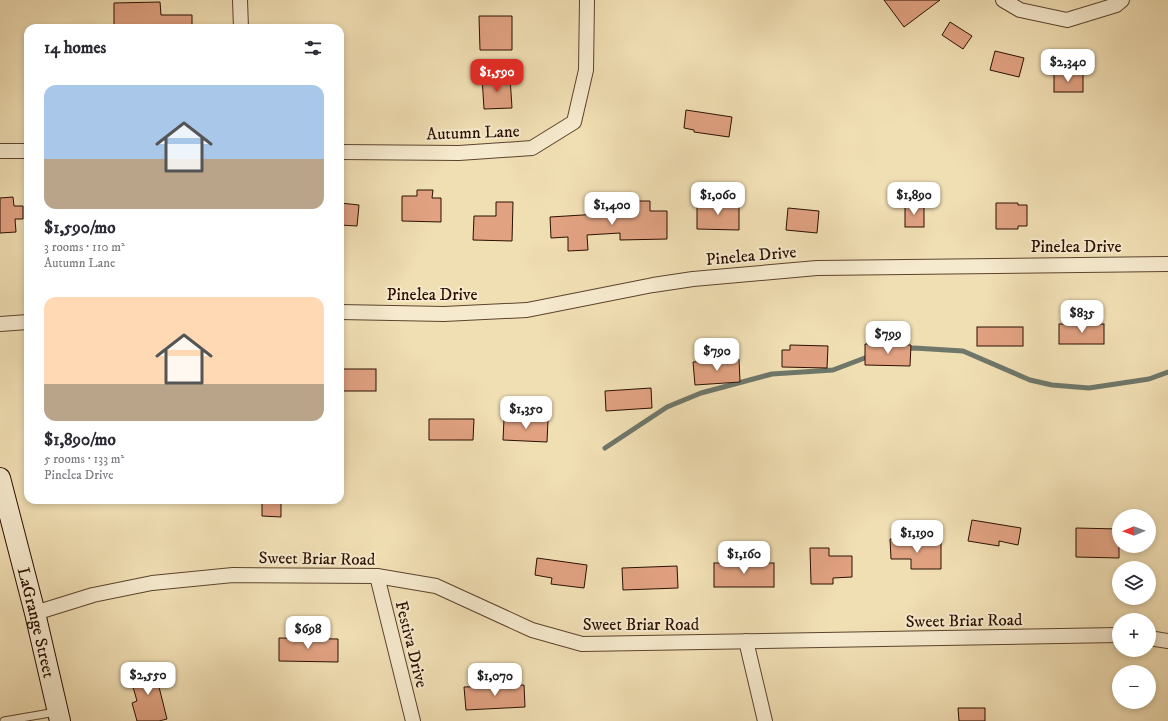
<!DOCTYPE html>
<html lang="en">
<head>
<meta charset="utf-8">
<style>
  :root { --surface:#fff; --page:#f2f2f3; --text:#2b2b33; --muted:#7c7c81; --accent:#d93025 }
  body { margin:0; font-family:"IM FELL DW Pica",serif; background:var(--page); color:var(--text); height:100vh; display:flex; flex-direction:column; font-size:15px; white-space:nowrap }
  * { box-sizing:border-box; margin:0 }
  p { font-size:13px; color:var(--muted) }
  .icon { flex:none; width:22px; height:22px; fill:none; stroke:currentColor; stroke-width:2; stroke-linecap:round; stroke-linejoin:round }
  .map { position:relative; flex:1; overflow:hidden }
  .panel { position:absolute; left:24px; top:24px; width:320px; height:480px; display:flex; flex-direction:column; background:var(--surface); border-radius:12px; box-shadow:0 2px 6px #0003 }
  .panel>* { flex:none }
  .needle { width:26px; rotate:269deg }
  .fabs { position:absolute; left:1112px; top:509px; display:grid; gap:8px }
  .fabs a { display:grid; place-items:center; width:44px; height:44px; border-radius:50%; background:var(--surface); box-shadow:0 2px 6px #0003; font-size:20px }
  .price { position:absolute; translate:-50% -34px; padding:0 9px; border-radius:8px; background:#fff; color:#222; font-size:13px; line-height:26px; filter:drop-shadow(0 1px 2px #0008) }
  .price::after { content:''; position:absolute; left:50%; top:24px; width:12px; height:9px; margin-left:-6px; background:inherit; clip-path:polygon(0 0,100% 0,50% 100%) }
  .price.selected { background:var(--accent); color:#fff }
  ul { padding:0; list-style:none }
  li { display:grid; align-content:center; gap:8px; height:212px; padding:0 20px }
  li span { display:grid; place-items:center; height:124px; border-radius:12px; color:#555 }
  li>.icon { margin-inline-start:auto }
  span .icon { width:72px; height:72px; fill:#fffc; stroke-width:1 }
  li b { font-size:17px }
  h2 { display:flex; justify-content:space-between; align-items:center; height:48px; padding:0 20px; font-size:17px }
  .map>svg:first-child { display:block }
  .lines { fill:none; stroke-linecap:round; stroke-linejoin:round }
  .stream { stroke:#6e776a; stroke-width:5 }
  .building { fill:#e1a282; stroke:#2b0f00 }
  .lane-casing { stroke:#5c432d; stroke-width:9 }
  .street-casing { stroke:#5c432d; stroke-width:16 }
  .secondary-casing { stroke:#2b0f00; stroke-width:22 }
  .lane { stroke:#f6eace; stroke-width:7 }
  .street { stroke:#f6eace; stroke-width:14 }
  .secondary { stroke:#f6eace; stroke-width:20 }
  .labels { text-anchor:middle; stroke-width:4; stroke-linejoin:round; paint-order:stroke }
  .street-label { font-size:17px; fill:#2b0f00; stroke:#f6eace }
</style>
</head>
<body>
<div class="map">
<svg width="1168" height="721" viewBox="0 0 1168 721">
  <rect width="100%" height="100%" fill="#f1dfb4"/>
  <filter id="stains"><feTurbulence type="fractalNoise" baseFrequency=".005" numOctaves="4"/><feColorMatrix values="0 0 0 0 .2 0 0 0 0 .09 0 0 0 0 .02 0 0 0 .5 -.17"/></filter>
  <radialGradient id="worn" r=".72"><stop offset=".6" stop-color="#630" stop-opacity="0"/><stop offset="1" stop-color="#630" stop-opacity=".3"/></radialGradient>
  <g class="lines">
    <!-- stream -->
    <g class="stream">
      <path d="M905,349L914,348L963,351L1030,380L1052,385L1089,388L1149,379L1168,372"/>
      <path d="M605,448L667,407L701,393L772,374L833,370L870,356"/>
    </g>
  </g>
  <!-- building -->
  <g class="building">
    <path d="M884,0H940L904,27Z"/>
    <path d="M160,2L161,15H192V28H114V3Z"/>
    <path d="M479,16H512V50H480Z"/>
    <path d="M950,22L972,36L963,49L942,35Z"/>
    <path d="M995,51L1024,58L1019,77L990,70Z"/>
    <rect x="1054" y="74" width="29" height="18"/>
    <path d="M482,77H510L512,108L484,109Z"/>
    <path d="M686,110L732,117L729,137L694,132V130L684,128Z"/>
    <path d="M417,190H433L432,198H441V222L402,221V196H417Z"/>
    <path d="M13,197L14,206H23V219H15L16,232L0,233V198Z"/>
    <path d="M632,201H650V211H667V239L620,240V233L587,235L588,250L568,251V237L551,238L550,217L632,212Z"/>
    <path d="M496,202H513L512,241L473,240L474,216H496Z"/>
    <path d="M340,203L359,205L357,226L340,225Z"/>
    <path d="M697,203H739V230L697,229Z"/>
    <path d="M996,203H1018V205H1027V226H1018V229H996Z"/>
    <rect x="905" y="206" width="19" height="21"/>
    <path d="M788,208L819,211L817,233L786,230Z"/>
    <rect x="1059" y="324" width="45" height="20"/>
    <rect x="977" y="327" width="46" height="19"/>
    <path d="M865,344L911,345L910,366L865,365Z"/>
    <path d="M790,345L828,346L827,368L782,367V350H790Z"/>
    <path d="M739,359L740,382L695,385L693,362Z"/>
    <rect x="340" y="369" width="36" height="22"/>
    <path d="M651,388L652,408L606,411L605,391Z"/>
    <path d="M429,419H474L473,440H429Z"/>
    <path d="M504,419L548,420L547,442L503,440Z"/>
    <path d="M262,500H281V517L262,516Z"/>
    <path d="M972,520L1021,528L1018,545L999,541V546L968,541Z"/>
    <path d="M1076,528L1119,529V558L1076,557Z"/>
    <path d="M890,539H908V544L941,543V569H911V559H891Z"/>
    <path d="M810,548H829V556H852V577L833,578V584H811Z"/>
    <path d="M537,558L587,565L584,588L551,584L552,578L535,575Z"/>
    <rect x="714" y="563" width="60" height="24"/>
    <path d="M677,566L678,588L623,590L622,568Z"/>
    <path d="M279,638L338,639V662L279,661Z"/>
    <path d="M154,667L167,719L159,721H137L132,703L137,701L129,673Z"/>
    <path d="M524,685L525,707L466,710L464,687Z"/>
    <path d="M958,708H985V721H959Z"/>
  </g>
  <g class="lines">
    <defs>
      <path id="lane" d="M4,721L56,712"/>
      <g id="street">
        <path d="M240,0L241,28"/>
        <path d="M1003,0L1020,10L1067,20L1116,5L1122,0"/>
        <path d="M0,151H28"/>
        <path d="M340,152L459,153L532,148L574,122L586,70L587,0"/>
        <path d="M340,312L444,314L527,310L653,285L693,279L817,268L1168,264"/>
        <path d="M0,324L28,322"/>
        <path d="M377,576L413,721"/>
        <path d="M35,613L93,595L152,583L233,575L377,576L436,586L532,630L582,644L1119,635"/>
        <path d="M1149,638L1168,641"/>
        <path d="M746,641L765,721"/>
      </g>
      <g id="secondary">
        <path id="s1" d="M0,478L35,613L60,721"/>
      </g>
    </defs>
    <!-- lane casing -->
    <use href="#lane" class="lane-casing"/>
    <!-- street casing -->
    <use href="#street" class="street-casing"/>
    <!-- secondary casing -->
    <use href="#secondary" class="secondary-casing"/>
    <!-- lane -->
    <use href="#lane" class="lane"/>
    <!-- street -->
    <use href="#street" class="street"/>
    <!-- secondary -->
    <use href="#secondary" class="secondary"/>
  </g>
  <g class="labels">
    <!-- street labels -->
    <g class="street-label">
      <text transform="translate(473 132) rotate(-2)" y="6">Autumn Lane</text>
      <text x="1076" y="252">Pinelea Drive</text>
      <text transform="translate(751 255) rotate(-5)" y="6">Pinelea Drive</text>
      <text x="432" y="300">Pinelea Drive</text>
      <text transform="translate(317 558) rotate(1)" y="6">Sweet Briar Road</text>
      <text transform="translate(964 620) rotate(-1)" y="6">Sweet Briar Road</text>
      <text dy="6" stroke="none"><textPath href="#s1" startOffset="149">LaGrange Street</textPath></text>
      <text x="641" y="630">Sweet Briar Road</text>
      <text transform="translate(412 644) rotate(76)" y="6">Festiva Drive</text>
    </g>
  </g>
  <rect width="100%" height="100%" filter="url(#stains)"/>
  <rect width="100%" height="100%" fill="url(#worn)"/>
</svg>
<div class="fabs">
<a><svg class="needle" viewBox="-14 -14 28 28"><path d="M0-13l5 13h-10z" fill="#e53935"/><path d="M0 13l5-13h-10z" fill="#7c7c81"/></svg></a>
<a><svg class="icon" aria-label="layers" viewBox="0 0 24 24"><path d="M12 4l9 5-9 5-9-5zM3 14l9 5 9-5"/></svg></a>
<a>+</a>
<a>−</a>
</div>
<b class="price" style="left:1068px;top:83px">$2,340</b>
<b class="price selected" style="left:497px;top:93px">$1,590</b>
<b class="price" style="left:718px;top:216px">$1,060</b>
<b class="price" style="left:914px;top:216px">$1,890</b>
<b class="price" style="left:612px;top:226px">$1,400</b>
<b class="price" style="left:1082px;top:334px">$835</b>
<b class="price" style="left:888px;top:355px">$799</b>
<b class="price" style="left:717px;top:372px">$790</b>
<b class="price" style="left:526px;top:430px">$1,350</b>
<b class="price" style="left:917px;top:554px">$1,190</b>
<b class="price" style="left:744px;top:575px">$1,160</b>
<b class="price" style="left:308px;top:650px">$698</b>
<b class="price" style="left:148px;top:696px">$2,550</b>
<b class="price" style="left:495px;top:697px">$1,070</b>
<section class="panel">
<h2>14 homes<svg class="icon" aria-label="filters" viewBox="0 0 24 24"><path d="M4 7h16M4 17h16"/><circle cx="9" cy="7" r="2"/><circle cx="15" cy="17" r="2"/></svg></h2>
<ul>
<li><span style="background:linear-gradient(#a9c7e8 60%,#b9a48a 0)"><svg class="icon" aria-label="home" viewBox="0 0 24 24"><path d="M3 11l9-7 9 7M6 9v11h12V9"/></svg></span><div><b>$1,590/mo</b><p>3 rooms · 110 m²</p><p>Autumn Lane</p></div></li>
<li><span style="background:linear-gradient(#ffd9b3 70%,#b9a48a 0)"><svg class="icon" aria-label="home" viewBox="0 0 24 24"><path d="M3 11l9-7 9 7M6 9v11h12V9"/></svg></span><div><b>$1,890/mo</b><p>5 rooms · 133 m²</p><p>Pinelea Drive</p></div></li>
</ul>
</section>
</div>
</body>
</html>
